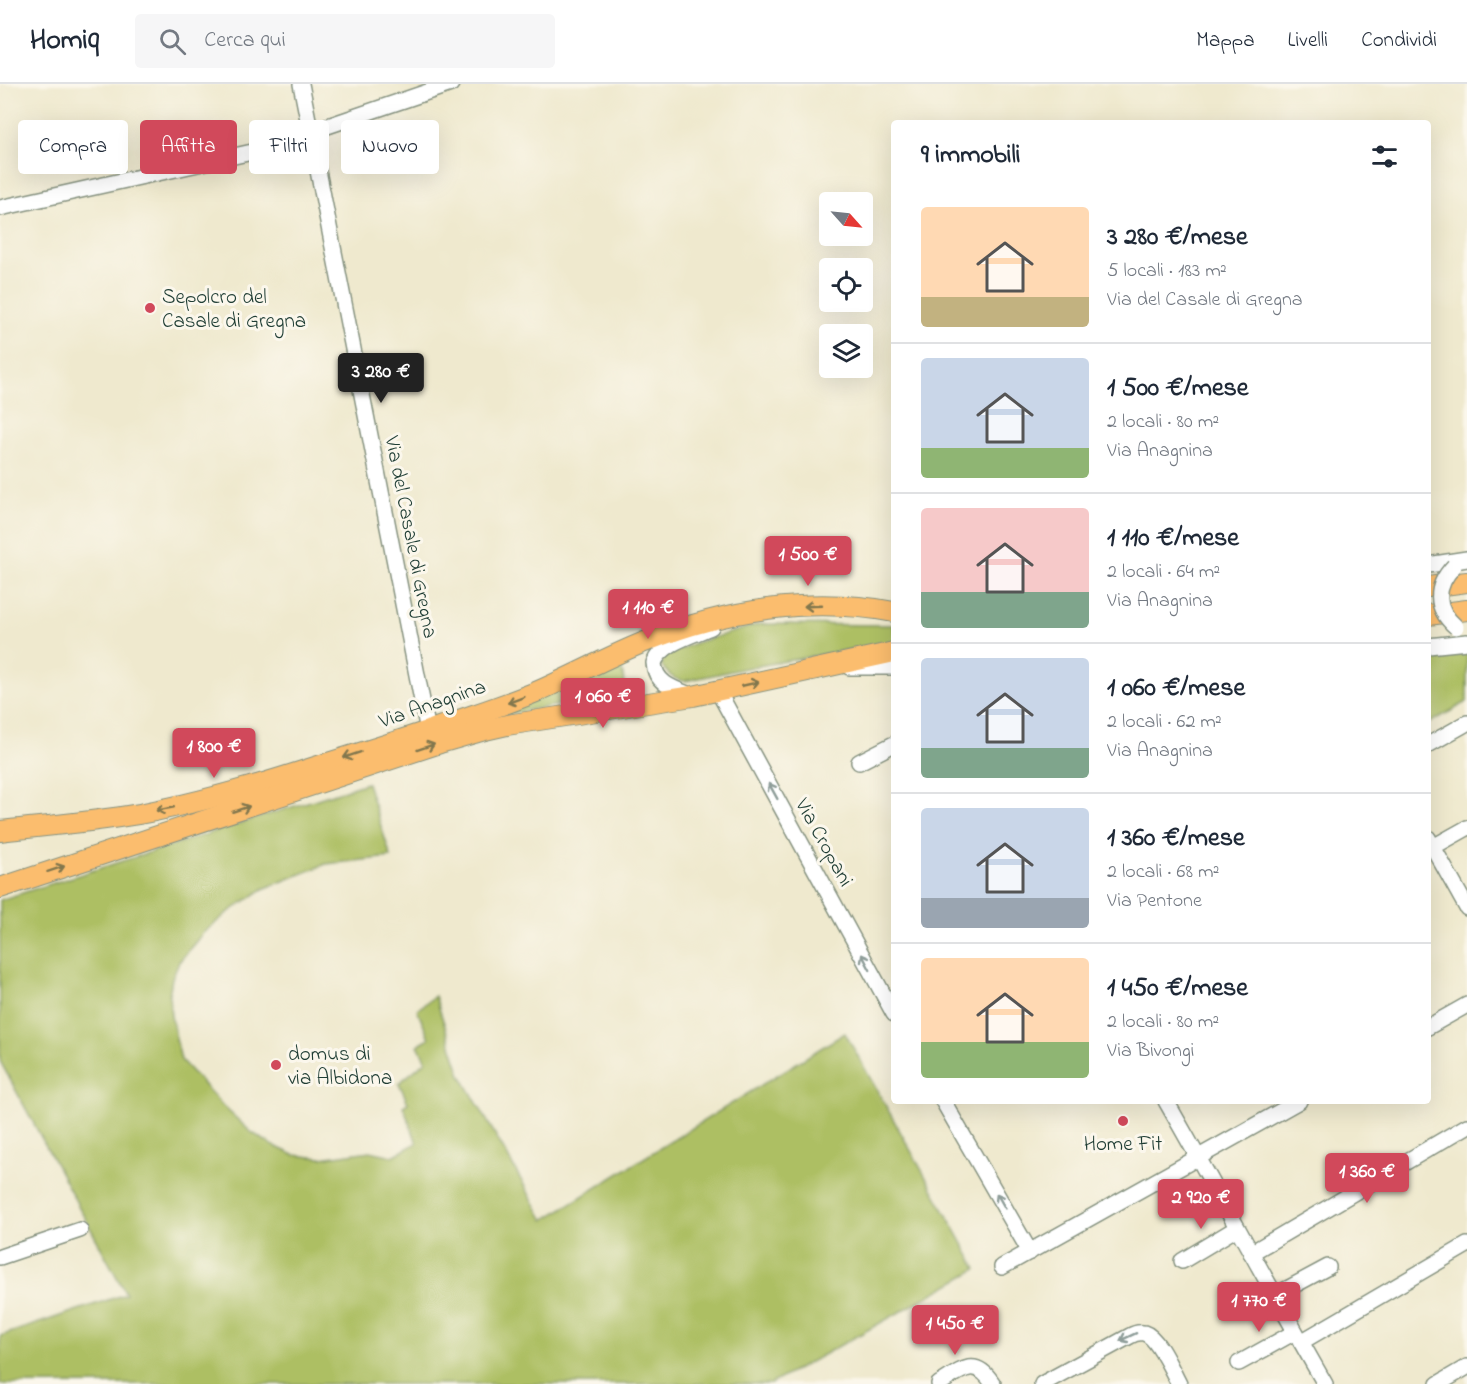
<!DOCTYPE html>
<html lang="it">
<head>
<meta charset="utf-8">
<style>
  :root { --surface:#fff; --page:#f6f6f7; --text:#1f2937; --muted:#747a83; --line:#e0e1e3; --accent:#d1495b }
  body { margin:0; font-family:"Indie Flower",sans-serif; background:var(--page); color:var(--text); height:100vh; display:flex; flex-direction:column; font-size:22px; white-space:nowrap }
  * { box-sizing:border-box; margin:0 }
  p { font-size:20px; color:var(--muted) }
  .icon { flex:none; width:33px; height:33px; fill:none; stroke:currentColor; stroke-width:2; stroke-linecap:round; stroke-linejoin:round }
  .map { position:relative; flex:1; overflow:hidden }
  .panel { position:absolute; left:891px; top:36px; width:540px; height:984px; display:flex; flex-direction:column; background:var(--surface); border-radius:6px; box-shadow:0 6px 24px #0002 }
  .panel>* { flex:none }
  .top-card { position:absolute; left:18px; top:36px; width:570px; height:54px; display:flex; gap:12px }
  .needle { width:39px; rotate:117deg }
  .buttons { position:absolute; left:819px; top:108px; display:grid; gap:12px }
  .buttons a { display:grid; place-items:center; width:54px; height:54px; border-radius:6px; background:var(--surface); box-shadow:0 6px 24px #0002; font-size:30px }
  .price { position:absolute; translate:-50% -51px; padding:0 14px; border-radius:6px; background:var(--accent); color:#fff; font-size:20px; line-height:39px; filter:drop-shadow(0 2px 3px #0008) }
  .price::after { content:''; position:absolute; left:50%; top:36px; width:18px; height:14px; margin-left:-9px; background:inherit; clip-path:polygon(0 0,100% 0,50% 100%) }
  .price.on { background:#222; color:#fff }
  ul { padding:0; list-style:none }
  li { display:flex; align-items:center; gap:18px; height:150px; padding:0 30px }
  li+li { border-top:2px solid var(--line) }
  li span { display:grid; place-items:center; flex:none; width:168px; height:120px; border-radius:6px; color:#555 }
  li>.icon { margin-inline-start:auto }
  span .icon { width:72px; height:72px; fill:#fffc; stroke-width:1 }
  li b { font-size:26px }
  h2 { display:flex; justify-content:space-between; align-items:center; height:72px; padding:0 30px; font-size:26px }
  .chip { padding:0 21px; border-radius:6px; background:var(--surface); box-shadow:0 6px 24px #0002; font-size:21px; line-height:54px }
  .chip.on { background:var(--accent); color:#fff }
  header { display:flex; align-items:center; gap:36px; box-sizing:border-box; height:84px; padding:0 30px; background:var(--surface); border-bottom:2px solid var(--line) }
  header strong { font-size:28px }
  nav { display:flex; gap:33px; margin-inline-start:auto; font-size:21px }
  .search { width:420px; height:54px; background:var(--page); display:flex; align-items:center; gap:15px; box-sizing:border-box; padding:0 21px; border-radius:6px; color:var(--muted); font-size:22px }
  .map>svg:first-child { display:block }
  .green { fill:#adbf63; stroke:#667e4c; stroke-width:1.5 }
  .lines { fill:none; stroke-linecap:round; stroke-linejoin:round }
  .minor-casing { stroke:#879381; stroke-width:18 }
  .major-casing { stroke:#879381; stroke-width:22 }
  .minor { stroke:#fff; stroke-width:15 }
  .major { stroke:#fbbd6e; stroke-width:20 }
  .minor-bridge-casing { stroke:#879381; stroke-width:18; stroke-linecap:butt }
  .minor-bridge { stroke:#fff; stroke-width:15 }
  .oneway { stroke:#82774e }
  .oneway2 { stroke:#8f9e9a }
  .poi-dot { fill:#d1495b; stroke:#fbf7ec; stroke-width:2 }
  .labels { text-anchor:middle; stroke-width:6; stroke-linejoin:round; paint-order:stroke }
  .poi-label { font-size:21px; fill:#1f3d34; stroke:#fbf7ec; text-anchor:start }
  .street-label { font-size:21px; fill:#1f3d34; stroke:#fbf7ec }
</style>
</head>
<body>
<header>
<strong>Homiq</strong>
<div class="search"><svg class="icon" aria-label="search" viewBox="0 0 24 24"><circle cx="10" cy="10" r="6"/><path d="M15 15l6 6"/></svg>Cerca qui</div>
<nav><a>Mappa</a><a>Livelli</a><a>Condividi</a></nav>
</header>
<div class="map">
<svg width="1467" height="1300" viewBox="0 0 1467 1300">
  <rect width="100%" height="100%" fill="#fbf7ec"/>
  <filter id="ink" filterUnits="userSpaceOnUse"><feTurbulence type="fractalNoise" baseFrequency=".0167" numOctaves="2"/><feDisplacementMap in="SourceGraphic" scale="12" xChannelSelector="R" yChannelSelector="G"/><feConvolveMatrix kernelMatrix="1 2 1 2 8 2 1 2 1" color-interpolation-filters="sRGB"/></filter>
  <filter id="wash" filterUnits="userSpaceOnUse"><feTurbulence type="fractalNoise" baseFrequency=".008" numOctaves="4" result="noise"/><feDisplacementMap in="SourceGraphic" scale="24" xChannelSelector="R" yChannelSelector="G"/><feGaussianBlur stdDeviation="1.35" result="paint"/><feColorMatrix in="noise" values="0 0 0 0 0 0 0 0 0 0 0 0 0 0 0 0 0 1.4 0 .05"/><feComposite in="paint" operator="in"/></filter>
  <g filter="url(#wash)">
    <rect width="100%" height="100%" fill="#efe9ce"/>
    <!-- green -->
    <g class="green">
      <path d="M760,540L894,541V558L741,585L685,597C673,596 668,590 661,581L666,571L695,559Z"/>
      <path d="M1467,569V618L1428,640V573Z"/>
      <path d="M620,577L627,610L487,633Z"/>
      <path d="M367,699L391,773L326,780L263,805L229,828L203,849L179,878L172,894L169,912L171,932L181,976L223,1022L251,1048L272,1061L294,1071L321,1074L370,1067L393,1072L417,1059L403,1022L408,1019L399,999L426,977L418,961L429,954L417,926L435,912L461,991L544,1136L845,949L977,1185L771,1300H0V1252L126,1210L0,977V816Z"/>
    </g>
  </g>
  <g filter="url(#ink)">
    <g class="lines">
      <defs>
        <g id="minor">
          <path d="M301,0L428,647"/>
          <path d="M310,48L451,0"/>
          <path d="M0,124L311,55"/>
          <path d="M1428,481L1467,475"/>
          <path d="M1428,562L1467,558"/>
          <path d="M849,583H894"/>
          <path d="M718,607L894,930"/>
          <path d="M693,612C675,605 655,600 654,579C661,559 693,551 711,543"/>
          <path d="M1428,661L1467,639"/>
          <path d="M859,678L894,660"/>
          <path d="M1428,754L1467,824"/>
          <path d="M1433,763L1467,744"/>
          <path d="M1428,943L1467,921"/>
          <path d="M943,1017L1030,1168"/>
          <path d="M1166,1017C1220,1111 1271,1206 1325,1300"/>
          <path d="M1251,1169L1467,1042"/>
          <path d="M0,1173L80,1146"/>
          <path d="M1182,1177L1237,1144"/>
          <path d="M1002,1183L1299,1017"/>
          <path d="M1274,1212L1328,1183"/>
          <path d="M1301,1258L1467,1161"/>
          <path d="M1239,1279L1295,1248"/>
          <path d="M939,1300C961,1287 975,1271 993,1300"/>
          <path d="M1042,1300L1130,1252C1135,1249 1139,1248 1144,1249C1158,1253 1172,1287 1179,1300"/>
          <path d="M1438,1300L1467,1283"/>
        </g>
        <g id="major">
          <path d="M1428,503L1467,498"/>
          <path d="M1428,531L1467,526"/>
          <path d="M0,747C46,742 93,738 139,730C199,719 257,702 315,683C354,671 392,659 431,646C466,633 502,622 536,608C573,592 609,572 647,557C724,526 811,512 894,528"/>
          <path d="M0,804L440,659L485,646L507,641L693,612L894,568"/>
        </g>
      </defs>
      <!-- minor casing -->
      <use href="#minor" class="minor-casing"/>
      <!-- major casing -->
      <use href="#major" class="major-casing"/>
      <!-- minor -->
      <use href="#minor" class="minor"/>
      <!-- major -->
      <use href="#major" class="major"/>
      <defs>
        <path id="minor-bridge" d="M1454,482C1435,502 1434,524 1456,543"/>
      </defs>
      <!-- minor-bridge casing -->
      <use href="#minor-bridge" class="minor-bridge-casing"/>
      <!-- minor-bridge -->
      <use href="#minor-bridge" class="minor-bridge"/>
    </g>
    <!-- one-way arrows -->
    <defs><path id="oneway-shaft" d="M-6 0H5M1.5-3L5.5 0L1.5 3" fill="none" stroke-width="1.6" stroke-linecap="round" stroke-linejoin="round" transform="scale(1.5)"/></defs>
    <g class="oneway">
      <use href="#oneway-shaft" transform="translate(813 522) rotate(178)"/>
      <use href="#oneway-shaft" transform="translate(750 600) rotate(-13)"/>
      <use href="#oneway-shaft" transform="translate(516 616) rotate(159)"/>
      <use href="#oneway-shaft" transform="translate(426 663) rotate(-19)"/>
      <use href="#oneway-shaft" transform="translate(352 671) rotate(162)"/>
      <use href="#oneway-shaft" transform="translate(165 725) rotate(169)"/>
      <use href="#oneway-shaft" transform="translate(241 725) rotate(-18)"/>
      <use href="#oneway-shaft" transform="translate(56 785) rotate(-18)"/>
    </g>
    <g class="oneway2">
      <use href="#oneway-shaft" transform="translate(773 707) rotate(-119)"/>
      <use href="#oneway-shaft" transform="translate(866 878) rotate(-118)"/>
      <use href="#oneway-shaft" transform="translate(1001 1117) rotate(-120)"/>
      <use href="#oneway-shaft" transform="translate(1128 1253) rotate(155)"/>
    </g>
  </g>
  <!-- markers -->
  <g class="poi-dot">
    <circle cx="150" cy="224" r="6"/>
    <circle cx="276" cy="981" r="6"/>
    <circle cx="1123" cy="1037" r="6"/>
  </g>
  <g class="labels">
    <!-- poi labels -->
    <g class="poi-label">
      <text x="162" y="219">Sepolcro del<tspan x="162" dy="24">Casale di Gregna</tspan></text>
      <text x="288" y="976">domus di<tspan x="288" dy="24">via Albidona</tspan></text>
      <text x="1123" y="1066" text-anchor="middle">Home Fit</text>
    </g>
    <!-- street labels -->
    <g class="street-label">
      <text transform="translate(412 453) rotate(79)" y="7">Via del Casale di Gregna</text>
      <text transform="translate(432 619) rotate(-19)" y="7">Via Anagnina</text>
      <text transform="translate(825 758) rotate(61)" y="7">Via Cropani</text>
    </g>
  </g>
</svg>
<div class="buttons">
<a><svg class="needle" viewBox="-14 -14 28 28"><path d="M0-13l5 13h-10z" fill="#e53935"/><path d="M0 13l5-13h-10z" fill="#747a83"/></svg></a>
<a><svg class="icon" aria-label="locate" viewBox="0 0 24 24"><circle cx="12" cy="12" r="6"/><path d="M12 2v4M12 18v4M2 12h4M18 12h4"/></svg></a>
<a><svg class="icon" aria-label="layers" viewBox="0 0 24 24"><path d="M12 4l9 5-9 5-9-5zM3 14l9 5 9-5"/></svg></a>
</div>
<b class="price on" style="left:381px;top:320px">3 280 €</b>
<b class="price" style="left:808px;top:503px">1 500 €</b>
<b class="price" style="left:648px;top:556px">1 110 €</b>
<b class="price" style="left:603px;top:645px">1 060 €</b>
<b class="price" style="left:214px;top:695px">1 800 €</b>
<b class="price" style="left:1367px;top:1120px">1 360 €</b>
<b class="price" style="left:1201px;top:1146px">2 920 €</b>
<b class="price" style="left:1259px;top:1249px">1 770 €</b>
<b class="price" style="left:955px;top:1272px">1 450 €</b>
<div class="top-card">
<a class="chip">Compra</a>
<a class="chip on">Affitta</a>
<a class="chip">Filtri</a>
<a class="chip">Nuovo</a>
</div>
<section class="panel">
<h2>9 immobili<svg class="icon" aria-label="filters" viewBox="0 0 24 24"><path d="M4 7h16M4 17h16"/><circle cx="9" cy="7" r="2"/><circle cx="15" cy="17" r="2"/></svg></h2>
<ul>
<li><span style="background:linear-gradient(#ffd9b3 75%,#c2b280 0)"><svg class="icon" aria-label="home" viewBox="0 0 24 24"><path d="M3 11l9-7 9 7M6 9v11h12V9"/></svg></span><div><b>3 280 €/mese</b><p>5 locali · 183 m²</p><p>Via del Casale di Gregna</p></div></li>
<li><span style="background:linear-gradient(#c9d6e8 75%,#8fb573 0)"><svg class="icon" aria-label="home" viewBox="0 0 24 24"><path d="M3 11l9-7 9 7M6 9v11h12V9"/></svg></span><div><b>1 500 €/mese</b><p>2 locali · 80 m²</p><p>Via Anagnina</p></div></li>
<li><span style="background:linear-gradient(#f6c9c9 70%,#7fa58c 0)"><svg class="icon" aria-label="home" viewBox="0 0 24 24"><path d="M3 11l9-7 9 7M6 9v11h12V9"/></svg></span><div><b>1 110 €/mese</b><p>2 locali · 64 m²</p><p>Via Anagnina</p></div></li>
<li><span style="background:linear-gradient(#c9d6e8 75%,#7fa58c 0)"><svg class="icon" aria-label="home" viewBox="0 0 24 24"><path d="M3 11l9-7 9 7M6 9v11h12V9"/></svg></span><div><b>1 060 €/mese</b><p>2 locali · 62 m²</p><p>Via Anagnina</p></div></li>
<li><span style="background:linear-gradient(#c9d6e8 75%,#9aa5b1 0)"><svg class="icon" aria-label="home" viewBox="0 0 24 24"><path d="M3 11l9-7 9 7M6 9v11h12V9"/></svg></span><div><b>1 360 €/mese</b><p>2 locali · 68 m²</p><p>Via Pentone</p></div></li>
<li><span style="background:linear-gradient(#ffd9b3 70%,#8fb573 0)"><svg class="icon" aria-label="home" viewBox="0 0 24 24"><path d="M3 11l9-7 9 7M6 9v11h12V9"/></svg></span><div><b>1 450 €/mese</b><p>2 locali · 80 m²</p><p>Via Bivongi</p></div></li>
</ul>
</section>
</div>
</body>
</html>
